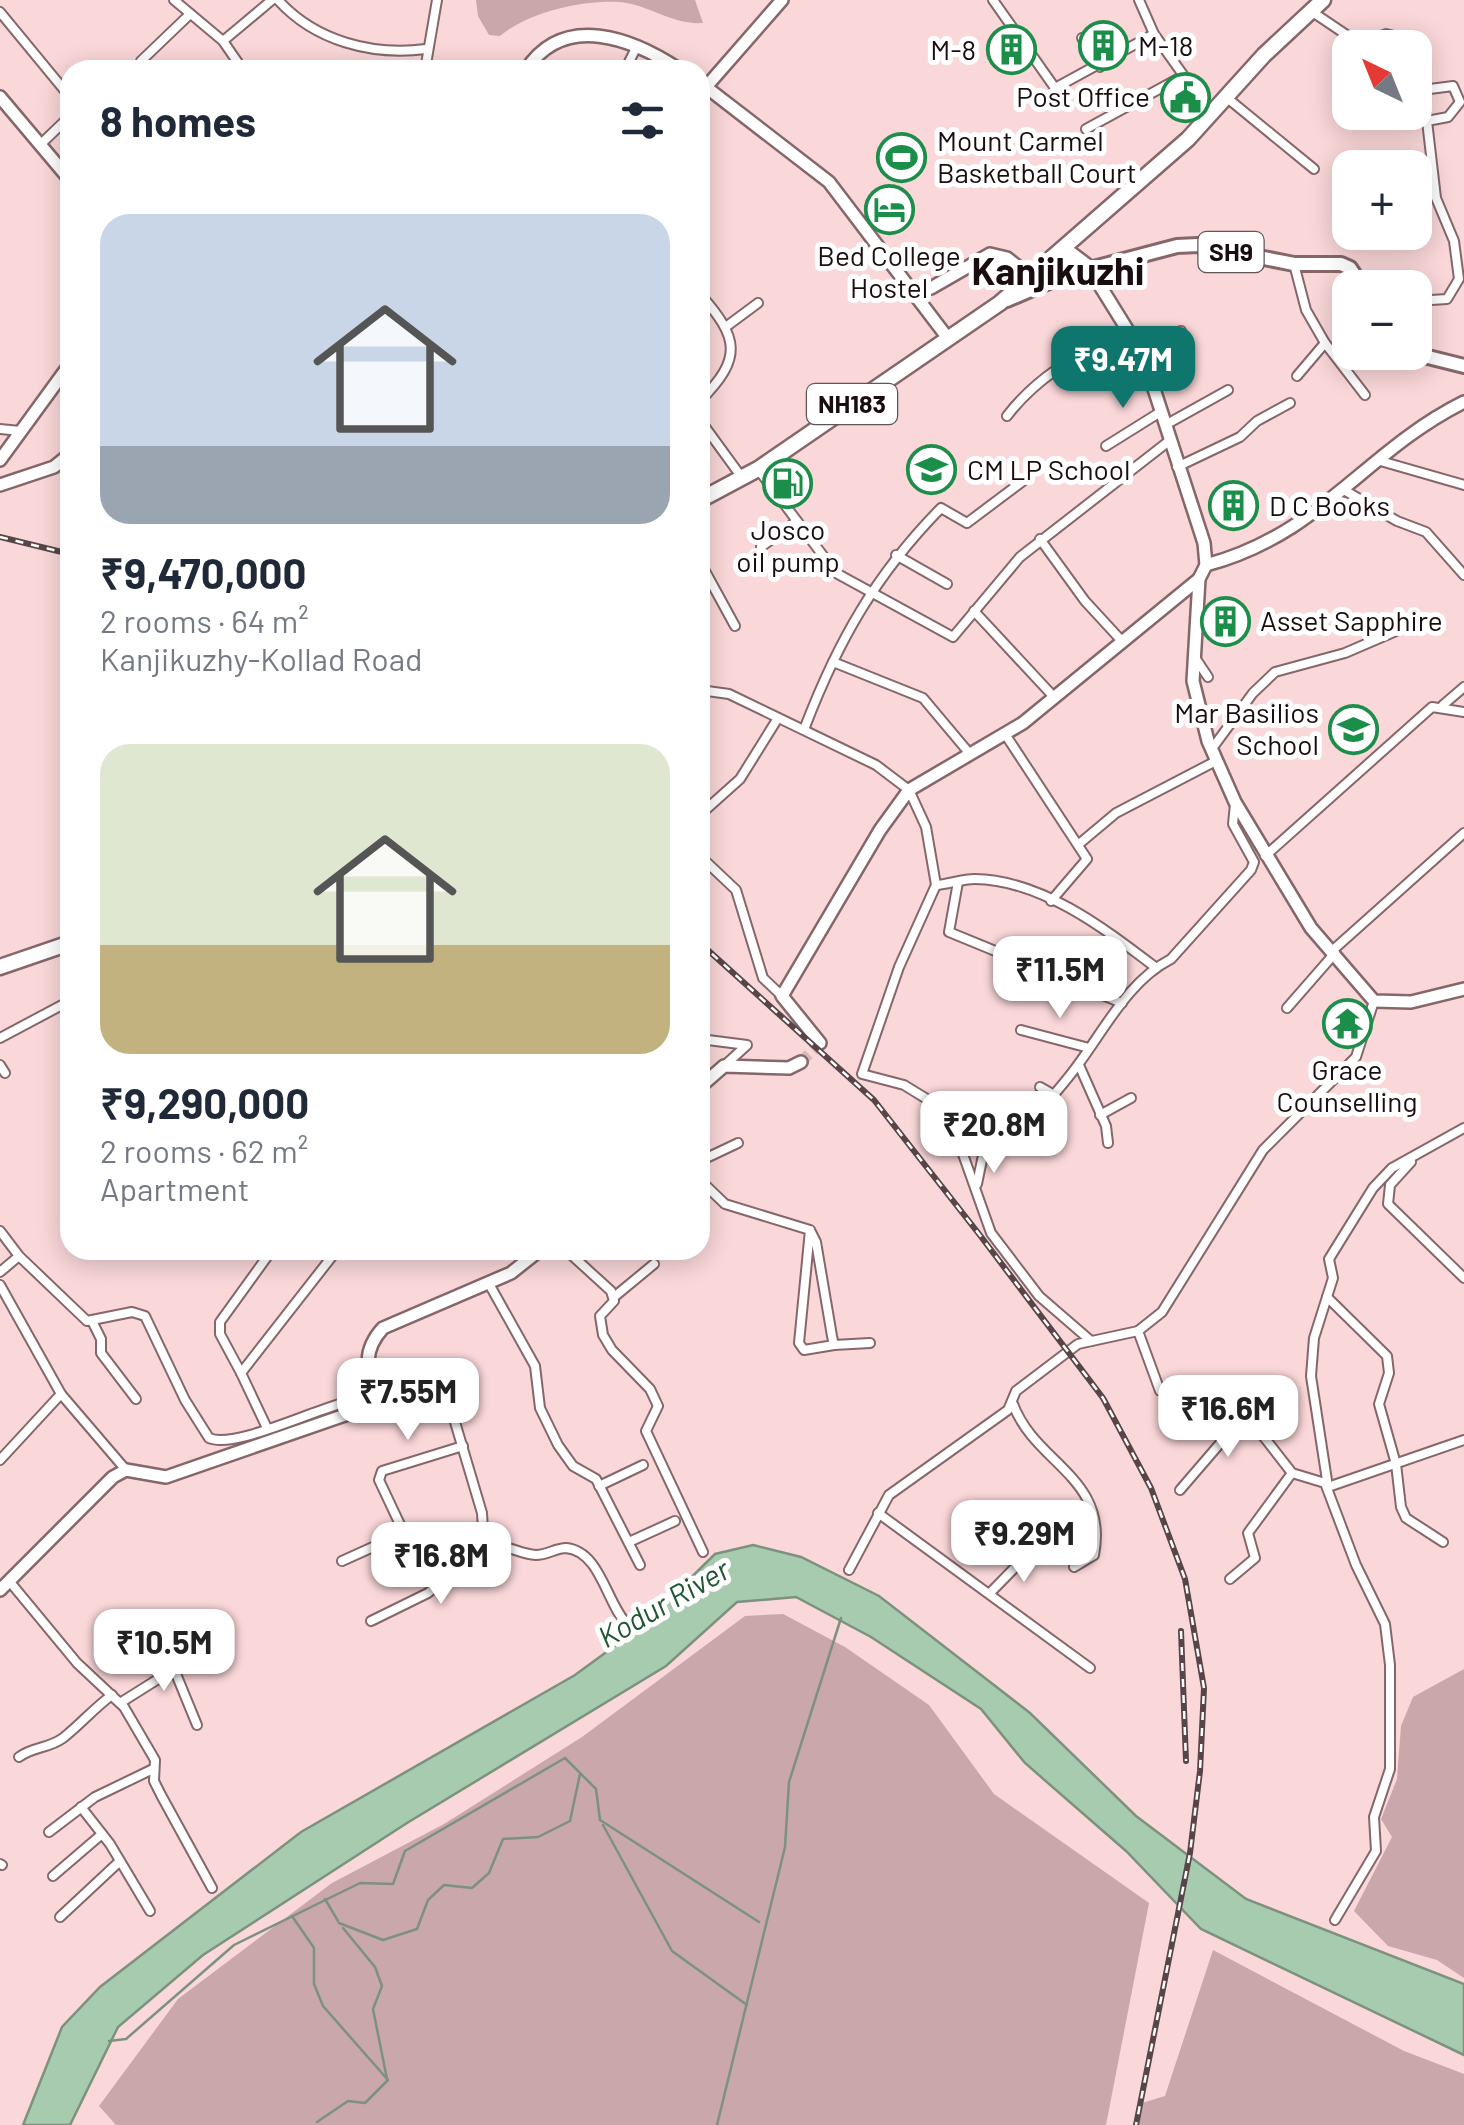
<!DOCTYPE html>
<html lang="en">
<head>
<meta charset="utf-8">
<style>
  :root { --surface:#fff; --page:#f6f6f7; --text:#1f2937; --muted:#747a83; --accent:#0f766e }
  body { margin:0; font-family:Barlow,sans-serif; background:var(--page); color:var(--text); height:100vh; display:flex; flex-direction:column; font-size:38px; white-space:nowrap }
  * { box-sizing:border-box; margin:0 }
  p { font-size:32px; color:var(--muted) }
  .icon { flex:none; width:55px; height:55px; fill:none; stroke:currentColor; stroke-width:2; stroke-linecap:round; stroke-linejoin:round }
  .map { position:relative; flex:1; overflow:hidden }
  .drawer { position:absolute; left:60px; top:60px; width:650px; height:1200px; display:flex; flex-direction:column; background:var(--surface); border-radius:30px; box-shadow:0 5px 25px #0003 }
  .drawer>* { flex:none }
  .needle { width:65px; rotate:317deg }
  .tools { position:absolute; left:1332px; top:30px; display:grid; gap:20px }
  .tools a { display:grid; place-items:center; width:100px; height:100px; border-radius:20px; background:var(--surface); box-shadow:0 5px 25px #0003; font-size:50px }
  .price { position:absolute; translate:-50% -85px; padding:0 22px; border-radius:20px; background:#fff; color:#222; font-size:32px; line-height:65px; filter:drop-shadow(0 2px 5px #0008) }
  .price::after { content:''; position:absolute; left:50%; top:60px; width:30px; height:22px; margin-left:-15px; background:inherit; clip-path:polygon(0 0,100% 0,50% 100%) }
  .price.selected { background:var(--accent); color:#fff }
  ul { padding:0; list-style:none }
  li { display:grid; align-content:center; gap:20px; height:530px; padding:0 40px }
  li span { display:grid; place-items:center; height:310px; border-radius:30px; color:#555 }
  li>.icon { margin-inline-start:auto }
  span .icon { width:180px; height:180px; fill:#fffc; stroke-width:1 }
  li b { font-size:42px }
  h2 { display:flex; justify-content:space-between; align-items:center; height:120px; padding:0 40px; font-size:42px }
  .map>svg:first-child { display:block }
  .green { fill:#caa7aa }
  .water { fill:#a7cbae; stroke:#7c927e; stroke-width:2.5 }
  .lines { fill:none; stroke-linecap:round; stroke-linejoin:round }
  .stream { stroke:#7c927e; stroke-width:2.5 }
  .secondary-tunnel { stroke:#d8b9bb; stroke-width:11; stroke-dasharray:11 5.5; stroke-linecap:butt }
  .street-casing { stroke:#856769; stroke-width:12 }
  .secondary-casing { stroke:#856769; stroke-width:16 }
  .primary-casing { stroke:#856769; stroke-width:18 }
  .highway-casing { stroke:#856769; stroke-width:19 }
  .street { stroke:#fff; stroke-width:8 }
  .secondary { stroke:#fff; stroke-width:11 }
  .primary { stroke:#fff; stroke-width:12 }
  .highway { stroke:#fff; stroke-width:14 }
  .rail-casing { stroke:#574547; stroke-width:6 }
  .rail { stroke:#fff; stroke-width:2.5; stroke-dasharray:8; stroke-linecap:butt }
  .labels { text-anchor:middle; stroke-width:10; stroke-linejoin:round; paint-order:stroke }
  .shield { fill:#fff; stroke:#5e5657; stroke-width:2.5 }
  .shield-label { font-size:25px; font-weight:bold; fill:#190d0f }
  .poi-label { font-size:28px; fill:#190d0f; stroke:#fff; text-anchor:start }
  .water-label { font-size:30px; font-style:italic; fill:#205732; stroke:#fff }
  .district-label { font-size:38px; font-weight:bold; fill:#190d0f; stroke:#fff }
</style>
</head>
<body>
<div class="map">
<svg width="1464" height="2125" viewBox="0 0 1464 2125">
  <rect width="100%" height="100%" fill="#fad7d9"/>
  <!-- green -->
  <g class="green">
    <path d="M476,0H695L703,23C672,25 650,5 620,2C582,0 529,12 500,36L489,35L478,16Z"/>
    <path d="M783,1614L845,1647L929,1705L994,1794L1149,1903L1106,2125H116L99,2106L178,1999L332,1883L444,1824L582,1737L745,1616Z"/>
    <path d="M1464,1669V1978L1437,1960L1388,1946L1354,1911L1392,1837L1381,1819L1397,1779L1401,1726L1413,1697Z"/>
    <path d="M1213,1950L1404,2051L1464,2074V2125H1138L1142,2103L1165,2096Z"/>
  </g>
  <!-- water -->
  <path class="water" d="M753,1545L801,1557L879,1596L1030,1713L1136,1816L1246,1899L1464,1984V2055L1201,1929L1126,1851L1025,1763L981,1709L871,1637L796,1597L737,1602L666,1666L407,1823L203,1955L118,2027L70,2125H23L62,2027L100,1987L301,1832L575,1675L642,1626L715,1554Z"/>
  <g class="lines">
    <!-- stream -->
    <g class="stream">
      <path d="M603,1825L672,1951L747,2005"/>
      <path d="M325,1899L338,1921"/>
      <path d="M292,1916L314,1948V1984L323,2006L388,2080L365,2103L348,2101L317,2122"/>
      <path d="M339,1923L383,1940L417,1929L428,1900L444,1885L472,1888L489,1873L503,1839L538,1837L570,1821L580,1774"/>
      <path d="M343,1928L375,1967L382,1986L373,2009L387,2079"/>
      <path d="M109,2041L126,2039L234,1945L360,1883L393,1884L405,1851L565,1758L596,1789L600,1820L759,1922"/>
      <path d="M717,2125L785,1847L789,1782L841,1618"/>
    </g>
    <!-- secondary-tunnel -->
    <path class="secondary-tunnel" d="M801,1062L820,1043"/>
    <defs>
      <g id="street">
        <path d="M174,0L223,41L243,70"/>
        <path d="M278,0C315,41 372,56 426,49"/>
        <path d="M993,0L1055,88L1154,34"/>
        <path d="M1139,0L1154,34L1211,114"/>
        <path d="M1311,11L1360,44L1386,34L1394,36L1400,48"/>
        <path d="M0,12L70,97"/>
        <path d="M1082,38L1100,67"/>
        <path d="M223,41L272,0"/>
        <path d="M141,61L189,15"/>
        <path d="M425,70L437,0"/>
        <path d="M625,70L636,48"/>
        <path d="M1415,79L1422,90L1453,86L1460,102L1448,117L1427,121L1436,198L1454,241L1459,279L1447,299L1415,301"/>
        <path d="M1422,90L1427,121"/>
        <path d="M1226,97L1314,169"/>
        <path d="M1086,129L1183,76"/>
        <path d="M43,142L70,116"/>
        <path d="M1294,264L1306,310L1325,343"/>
        <path d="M1357,276L1384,288"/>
        <path d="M700,294C739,338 743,358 700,401"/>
        <path d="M727,326L758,303"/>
        <path d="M1141,350L1181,331"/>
        <path d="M1297,376L1325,343L1365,395"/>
        <path d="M1007,416C1039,374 1082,353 1127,328"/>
        <path d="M700,420L743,479"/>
        <path d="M1167,424L1228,390"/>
        <path d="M0,429L20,431"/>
        <path d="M1106,446L1162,411"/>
        <path d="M1377,460L1464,485"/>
        <path d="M1177,467L1240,437L1257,421L1290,403"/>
        <path d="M758,469L836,573L953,637L1020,557L1169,441"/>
        <path d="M700,483L710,496"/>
        <path d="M1344,490L1397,521L1426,532L1464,575"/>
        <path d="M1040,539L1085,601L1120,639"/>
        <path d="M761,547L797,521"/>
        <path d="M896,555L947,584"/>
        <path d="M700,562L735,626"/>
        <path d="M974,611L1053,696"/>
        <path d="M1196,659L1208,677"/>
        <path d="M833,662L923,698L970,754"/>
        <path d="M700,690L729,694L876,765L909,790L926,827L936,885L899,967L862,1074L904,1085L948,1112L991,1233L1039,1296L1091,1341"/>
        <path d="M1443,705L1464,687"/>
        <path d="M805,727C838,641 876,574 941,508L967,523L1023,481"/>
        <path d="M1005,734L1087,859L1051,901"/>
        <path d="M1211,750L1253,693L1275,672L1345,653L1403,628"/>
        <path d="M702,813L740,779L778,718"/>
        <path d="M1079,844L1116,813L1216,761"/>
        <path d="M700,856L736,890L763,978L782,996"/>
        <path d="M1265,856L1432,707L1464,712"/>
        <path d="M958,882L949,932L1122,1003"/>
        <path d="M936,885C949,884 962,879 975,879C1042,880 1105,929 1155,967"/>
        <path d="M1333,950L1464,833"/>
        <path d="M1287,1008L1335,953"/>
        <path d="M1021,1030L1089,1048"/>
        <path d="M0,1038L62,1005"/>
        <path d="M700,1039L747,1045L724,1066"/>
        <path d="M0,1065L5,1073"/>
        <path d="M1079,1065L1106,1126L1108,1143"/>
        <path d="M1040,1087L1054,1095"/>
        <path d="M1100,1115L1131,1098"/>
        <path d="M1464,1128L1392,1168L1373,1188L1329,1259L1333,1278L1314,1338L1311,1376L1328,1487L1464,1440"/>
        <path d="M700,1161L738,1143"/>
        <path d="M1411,1162L1390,1185L1388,1204L1464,1278"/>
        <path d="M700,1180L725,1204L810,1230L816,1242L832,1336L834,1345L804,1350L799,1343L810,1230"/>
        <path d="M977,1184L988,1131L1017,1132L1025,1127C1043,1107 1061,1088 1077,1066C1105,1029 1128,981 1171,959L1251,870L1254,862L1233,824L1235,804"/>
        <path d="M0,1231L19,1256L87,1321L132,1312L145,1316L185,1400L209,1438C239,1451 332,1398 376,1396"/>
        <path d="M566,1250L611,1291L614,1301L600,1316L603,1335L612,1350L650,1389L658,1406L646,1431L703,1552"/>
        <path d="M0,1272L19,1256"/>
        <path d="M488,1282L535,1366L540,1408L558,1445L573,1466L596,1479L640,1565"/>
        <path d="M0,1285L61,1394L126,1470"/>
        <path d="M614,1297L654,1264"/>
        <path d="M1327,1297L1387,1356L1389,1373L1379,1404L1396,1464L1401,1507L1406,1518L1443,1542"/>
        <path d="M92,1321L101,1339V1353L136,1399"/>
        <path d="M1138,1331L1160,1391L1246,1414L1292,1473L1325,1483L1356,1565L1385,1624L1390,1665V1769L1374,1817L1376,1851L1335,1920"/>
        <path d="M834,1345L870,1343"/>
        <path d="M241,1373L220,1334V1322L272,1250"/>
        <path d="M375,1402C399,1402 422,1382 444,1385L482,1513L484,1546C505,1542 517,1554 536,1555C547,1555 556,1548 566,1548C601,1551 607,1606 628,1625"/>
        <path d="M1013,1404C1035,1464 1109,1477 1094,1555L1074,1567"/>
        <path d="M267,1428L241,1373L337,1250"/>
        <path d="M0,1460L61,1394"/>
        <path d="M599,1486L643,1465"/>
        <path d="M1180,1490L1223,1440L1231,1407"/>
        <path d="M878,1513L1090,1668"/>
        <path d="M404,1533L419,1556"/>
        <path d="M629,1542L675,1521"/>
        <path d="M342,1561L404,1533L379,1480L382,1471L463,1446"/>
        <path d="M849,1570L889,1495L1008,1410L1016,1391L1078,1344L1138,1331L1162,1312L1263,1150L1356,1057L1374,1001"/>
        <path d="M1230,1579L1255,1558L1248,1533L1292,1473"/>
        <path d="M10,1582L77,1663L124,1707L155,1760L154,1781L161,1795L212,1888"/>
        <path d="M990,1593L1032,1550"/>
        <path d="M371,1621L428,1593L484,1546"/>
        <path d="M120,1703L174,1669L197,1725"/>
        <path d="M19,1757C34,1746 48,1749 63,1738C80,1725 94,1708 112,1695"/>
        <path d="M81,1807L110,1844L150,1911"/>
        <path d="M49,1832L95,1797L153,1769"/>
        <path d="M0,1864L2,1865"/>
        <path d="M53,1876L102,1834"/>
        <path d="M60,1917L120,1861"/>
      </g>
      <g id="secondary">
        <path d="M782,0L706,87L829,182L947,337"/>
        <path d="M526,70C564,12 632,38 680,70"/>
        <path d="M0,97L70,180"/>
        <path d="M1089,268L1143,355L1204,543L1206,565L1199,579L1193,681L1208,741L1235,802L1311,928L1374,1001L1411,1002L1464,989"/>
        <path d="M912,292L931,288L990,254L1007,258L1031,277"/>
        <path d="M0,460L70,364"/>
        <path d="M0,485L54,467L70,454"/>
        <path d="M1206,565C1322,534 1364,452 1464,402"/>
        <path d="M820,1043L782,996L880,830L909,790L1023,723L1199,579"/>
        <path d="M700,1087L724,1066L789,1068L801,1062"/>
        <path d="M0,1590L113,1477L126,1470L166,1477L371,1406L376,1396C367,1368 362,1351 383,1328L511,1273L540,1250"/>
      </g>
      <g id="primary">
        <path d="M1007,300L1063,276L1177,246L1198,245L1294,264H1341L1350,268L1363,288"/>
        <path d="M1408,352L1464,366"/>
      </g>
      <g id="highway">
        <path d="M1064,249L1089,268"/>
        <path d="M700,500L758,469L1000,303L1188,139L1264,55L1323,0"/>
        <path d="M0,967L70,943"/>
      </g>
    </defs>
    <!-- street casing -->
    <use href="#street" class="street-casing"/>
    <!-- secondary casing -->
    <use href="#secondary" class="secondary-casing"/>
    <!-- primary casing -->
    <use href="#primary" class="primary-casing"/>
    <!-- highway casing -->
    <use href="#highway" class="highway-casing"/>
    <!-- street -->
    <use href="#street" class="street"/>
    <!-- secondary -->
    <use href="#secondary" class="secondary"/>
    <!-- primary -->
    <use href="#primary" class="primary"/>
    <!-- highway -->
    <use href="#highway" class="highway"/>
    <defs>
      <g id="rail">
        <path d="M0,537L70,554"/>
        <path d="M700,943L874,1100L979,1234L1103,1398L1151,1488L1185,1579L1204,1688L1200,1771L1190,1853L1136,2125"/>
        <path d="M1181,1631L1186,1761"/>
      </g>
    </defs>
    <!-- rail casing -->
    <use href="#rail" class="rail-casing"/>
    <!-- rail -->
    <use href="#rail" class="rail"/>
  </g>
  <!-- icons -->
  <defs>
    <symbol id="building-ring" viewBox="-11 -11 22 22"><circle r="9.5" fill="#fff" stroke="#1b8f4a" stroke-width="1.5"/><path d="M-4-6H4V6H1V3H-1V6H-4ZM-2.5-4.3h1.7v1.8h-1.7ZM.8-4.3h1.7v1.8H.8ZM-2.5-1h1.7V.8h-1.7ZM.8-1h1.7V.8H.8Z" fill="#1b8f4a"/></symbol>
    <symbol id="civic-ring" viewBox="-11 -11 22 22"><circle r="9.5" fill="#fff" stroke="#1b8f4a" stroke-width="1.5"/><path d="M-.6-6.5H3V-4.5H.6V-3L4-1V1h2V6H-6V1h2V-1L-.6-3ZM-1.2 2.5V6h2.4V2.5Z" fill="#1b8f4a"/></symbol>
    <symbol id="stadium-ring" viewBox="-11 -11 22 22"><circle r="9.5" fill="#fff" stroke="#1b8f4a" stroke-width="1.5"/><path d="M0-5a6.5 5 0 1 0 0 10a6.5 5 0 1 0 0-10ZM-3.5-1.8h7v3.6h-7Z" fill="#1b8f4a"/></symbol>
    <symbol id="hotel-ring" viewBox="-11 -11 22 22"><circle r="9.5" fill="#fff" stroke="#1b8f4a" stroke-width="1.5"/><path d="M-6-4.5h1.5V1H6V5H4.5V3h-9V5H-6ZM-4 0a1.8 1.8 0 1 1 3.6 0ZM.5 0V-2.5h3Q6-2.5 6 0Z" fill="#1b8f4a"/></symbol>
    <symbol id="school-ring" viewBox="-11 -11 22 22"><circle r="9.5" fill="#fff" stroke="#1b8f4a" stroke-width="1.5"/><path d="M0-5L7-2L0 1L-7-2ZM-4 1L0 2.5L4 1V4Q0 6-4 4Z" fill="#1b8f4a"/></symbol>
    <symbol id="fuel-ring" viewBox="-11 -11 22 22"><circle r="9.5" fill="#fff" stroke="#1b8f4a" stroke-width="1.5"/><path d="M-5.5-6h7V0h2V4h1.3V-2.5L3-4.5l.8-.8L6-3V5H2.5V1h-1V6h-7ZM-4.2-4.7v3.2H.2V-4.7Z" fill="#1b8f4a"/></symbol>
    <symbol id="temple-ring" viewBox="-11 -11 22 22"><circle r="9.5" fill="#fff" stroke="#1b8f4a" stroke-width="1.5"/><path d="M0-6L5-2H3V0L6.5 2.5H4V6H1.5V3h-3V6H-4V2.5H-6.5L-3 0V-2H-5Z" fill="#1b8f4a"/></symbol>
  </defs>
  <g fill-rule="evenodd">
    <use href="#building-ring" x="1076" y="18" width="55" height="55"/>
    <use href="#building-ring" x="984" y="22" width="55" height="55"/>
    <use href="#civic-ring" x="1158" y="70" width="55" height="55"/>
    <use href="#stadium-ring" x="874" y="130" width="55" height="55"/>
    <use href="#hotel-ring" x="862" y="182" width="55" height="55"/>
    <use href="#school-ring" x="904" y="442" width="55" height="55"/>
    <use href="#fuel-ring" x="760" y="456" width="55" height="55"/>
    <use href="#building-ring" x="1206" y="478" width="55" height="55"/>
    <use href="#building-ring" x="1198" y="594" width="55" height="55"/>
    <use href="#school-ring" x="1326" y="702" width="55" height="55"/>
    <use href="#temple-ring" x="1320" y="996" width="55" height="55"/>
  </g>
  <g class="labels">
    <!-- shield labels -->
    <g class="shield">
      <rect x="1198.5" y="232" width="65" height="40" rx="8"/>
      <rect x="807" y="384" width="90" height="40" rx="8"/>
    </g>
    <g class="shield-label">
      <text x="1231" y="261">SH9</text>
      <text x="852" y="413">NH183</text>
    </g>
    <!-- poi labels -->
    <g class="poi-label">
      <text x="1138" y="56">M-18</text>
      <text x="976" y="60" text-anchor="end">M-8</text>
      <text x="1150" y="107" text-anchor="end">Post Office</text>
      <text x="937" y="151">Mount Carmel<tspan x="937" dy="32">Basketball Court</tspan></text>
      <text x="889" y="266" text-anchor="middle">Bed College<tspan x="889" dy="32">Hostel</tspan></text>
      <text x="967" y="480">CM LP School</text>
      <text x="1269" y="516">D C Books</text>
      <text x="788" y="540" text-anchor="middle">Josco<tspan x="788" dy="32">oil pump</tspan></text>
      <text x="1260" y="631">Asset Sapphire</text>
      <text x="1319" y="723" text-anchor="end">Mar Basilios<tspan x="1319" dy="32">School</tspan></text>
      <text x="1347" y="1080" text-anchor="middle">Grace<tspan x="1347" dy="32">Counselling</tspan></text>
    </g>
    <!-- water labels -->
    <g class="water-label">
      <text transform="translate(664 1604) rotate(-30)" y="10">Kodur River</text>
    </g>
    <!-- district labels -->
    <g class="district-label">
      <text x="1058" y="285">Kanjikuzhi</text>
    </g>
  </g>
</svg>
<div class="tools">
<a><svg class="needle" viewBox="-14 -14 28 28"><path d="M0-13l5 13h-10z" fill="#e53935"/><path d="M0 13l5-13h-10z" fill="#747a83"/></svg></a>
<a>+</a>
<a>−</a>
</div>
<b class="price selected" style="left:1123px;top:411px">₹9.47M</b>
<b class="price" style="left:1060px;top:1021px">₹11.5M</b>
<b class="price" style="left:994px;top:1176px">₹20.8M</b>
<b class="price" style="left:408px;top:1443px">₹7.55M</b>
<b class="price" style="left:1228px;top:1460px">₹16.6M</b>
<b class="price" style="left:1024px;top:1585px">₹9.29M</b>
<b class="price" style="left:441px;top:1607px">₹16.8M</b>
<b class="price" style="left:164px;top:1694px">₹10.5M</b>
<section class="drawer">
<h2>8 homes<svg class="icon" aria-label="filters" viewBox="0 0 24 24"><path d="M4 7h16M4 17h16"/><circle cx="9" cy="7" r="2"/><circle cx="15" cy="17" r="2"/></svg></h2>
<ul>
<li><span style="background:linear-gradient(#c9d6e8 75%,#9aa5b1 0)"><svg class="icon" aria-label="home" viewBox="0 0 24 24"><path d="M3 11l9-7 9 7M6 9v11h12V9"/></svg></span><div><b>₹9,470,000</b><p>2 rooms · 64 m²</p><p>Kanjikuzhy-Kollad Road</p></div></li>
<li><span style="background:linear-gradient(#dfe7d0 65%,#c2b280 0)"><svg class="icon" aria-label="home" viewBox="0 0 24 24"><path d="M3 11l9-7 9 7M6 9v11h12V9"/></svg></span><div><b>₹9,290,000</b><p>2 rooms · 62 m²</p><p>Apartment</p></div></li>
</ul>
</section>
</div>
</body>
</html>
